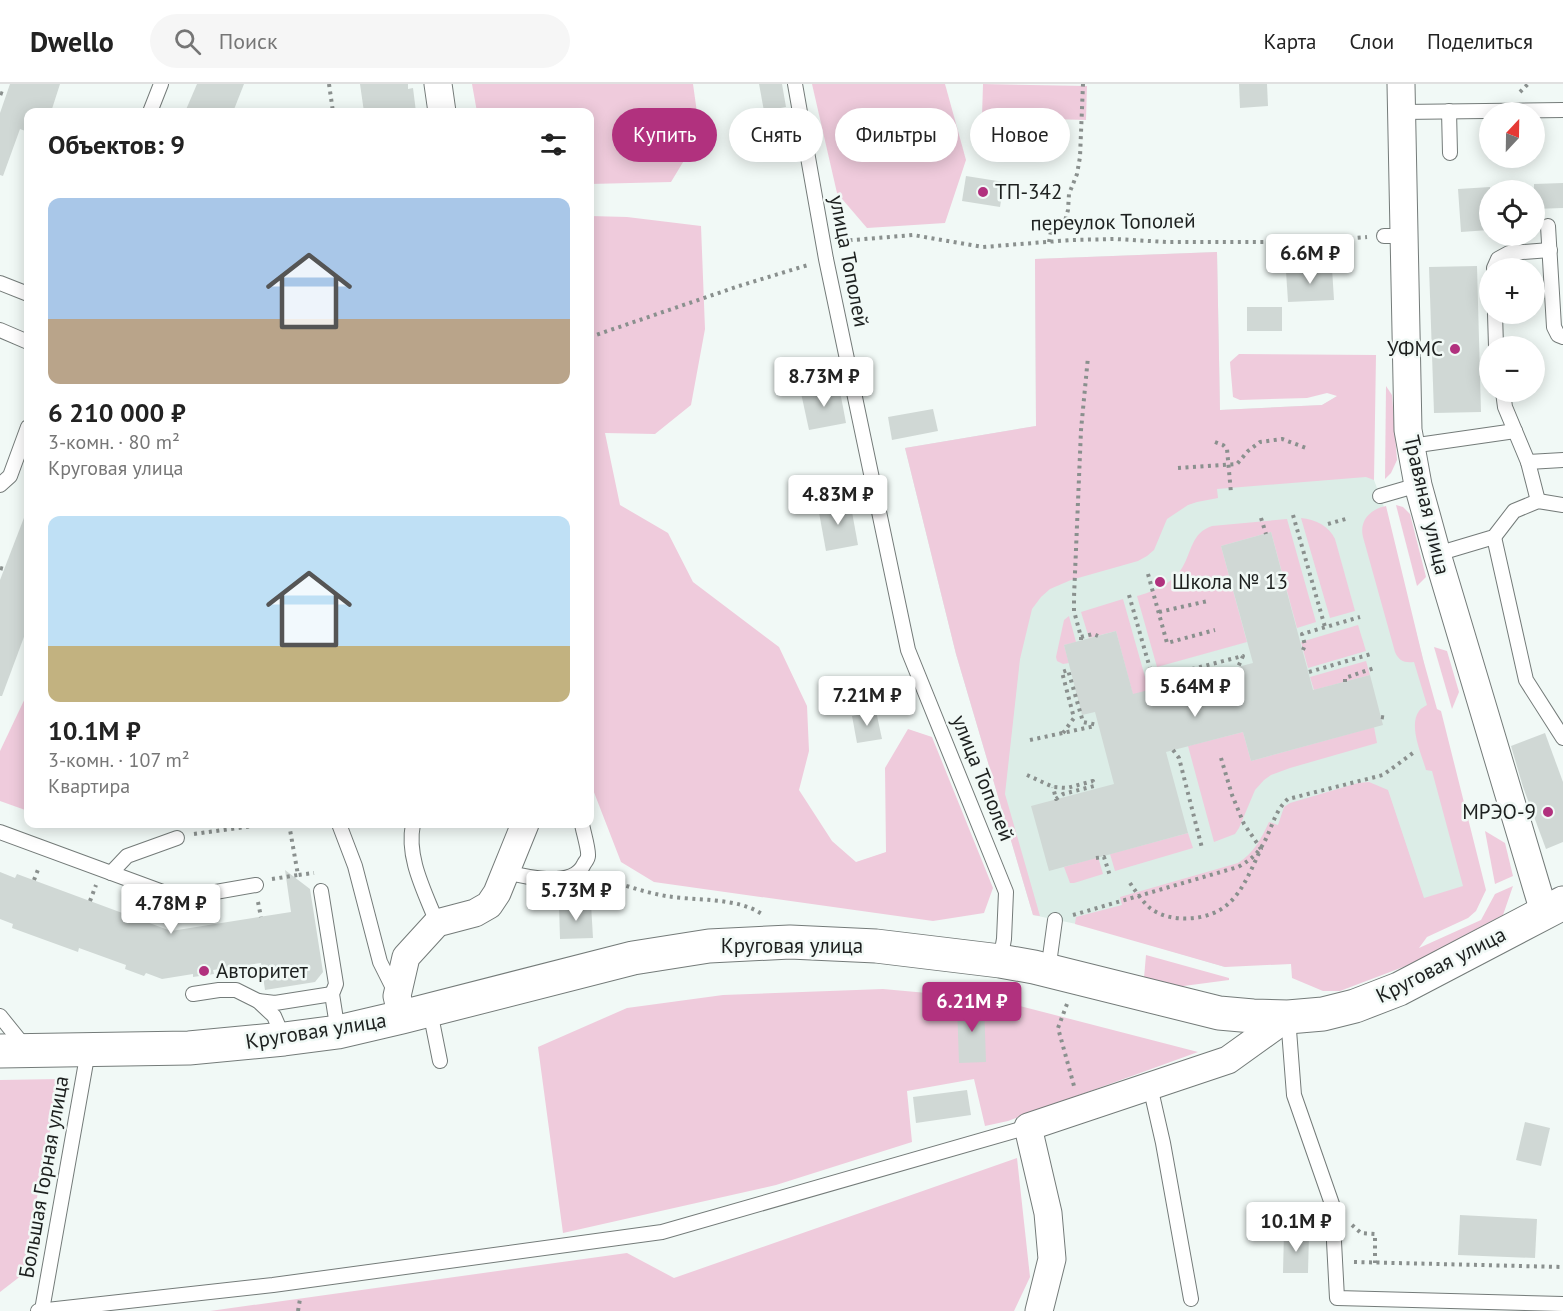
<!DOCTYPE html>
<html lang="ru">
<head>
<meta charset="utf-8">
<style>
  :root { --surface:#fff; --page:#f6f6f6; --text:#222; --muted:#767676; --line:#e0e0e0; --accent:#b1317e }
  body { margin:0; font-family:"PT Sans",sans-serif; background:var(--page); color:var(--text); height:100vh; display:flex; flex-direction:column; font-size:22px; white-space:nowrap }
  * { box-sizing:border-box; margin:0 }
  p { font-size:20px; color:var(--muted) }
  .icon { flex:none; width:33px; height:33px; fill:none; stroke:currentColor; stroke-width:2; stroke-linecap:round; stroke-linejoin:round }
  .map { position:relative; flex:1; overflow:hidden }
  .drawer { position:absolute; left:24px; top:24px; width:570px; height:720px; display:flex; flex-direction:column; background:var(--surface); border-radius:12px; box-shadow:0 3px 15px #0003 }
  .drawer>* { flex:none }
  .guide { position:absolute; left:612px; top:24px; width:570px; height:54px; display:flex; gap:12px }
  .needle { width:39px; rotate:22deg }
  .tools { position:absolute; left:1479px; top:18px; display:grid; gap:12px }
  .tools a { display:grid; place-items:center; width:66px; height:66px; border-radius:50%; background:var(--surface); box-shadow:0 3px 15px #0003; font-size:30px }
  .price { position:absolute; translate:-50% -51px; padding:0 14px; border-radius:6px; background:#fff; color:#222; font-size:20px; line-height:39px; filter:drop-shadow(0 2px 3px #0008) }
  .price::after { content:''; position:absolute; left:50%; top:36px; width:18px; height:14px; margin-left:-9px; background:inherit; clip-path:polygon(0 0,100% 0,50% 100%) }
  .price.on { background:var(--accent); color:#fff }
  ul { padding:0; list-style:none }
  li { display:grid; align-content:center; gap:12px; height:318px; padding:0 24px }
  li span { display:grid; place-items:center; height:186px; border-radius:12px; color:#555 }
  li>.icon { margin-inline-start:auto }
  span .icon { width:108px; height:108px; fill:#fffc; stroke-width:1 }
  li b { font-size:26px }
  h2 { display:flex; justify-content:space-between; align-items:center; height:72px; padding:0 24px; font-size:26px }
  .chip { padding:0 21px; border-radius:27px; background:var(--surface); box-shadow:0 3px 15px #0003; font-size:21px; line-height:54px }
  .chip.on { background:var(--accent); color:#fff }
  header { display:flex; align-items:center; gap:36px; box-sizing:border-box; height:84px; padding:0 30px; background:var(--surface); border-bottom:2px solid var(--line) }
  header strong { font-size:28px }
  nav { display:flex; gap:33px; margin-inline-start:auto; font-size:21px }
  .search { width:420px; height:54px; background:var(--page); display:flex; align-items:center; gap:15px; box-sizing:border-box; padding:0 21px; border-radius:33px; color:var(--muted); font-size:22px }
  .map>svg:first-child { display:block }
  .built { fill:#dcede7 }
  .green { fill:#efcbdc }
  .building { fill:#d0d8d5 }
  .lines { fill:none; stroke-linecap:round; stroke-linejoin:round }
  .lane-casing { stroke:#747b79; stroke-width:16 }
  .street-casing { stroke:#747b79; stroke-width:29 }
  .secondary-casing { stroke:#747b79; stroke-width:35 }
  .path { stroke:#8a908e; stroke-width:4; stroke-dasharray:3 4.5; stroke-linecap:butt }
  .lane { stroke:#fff; stroke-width:14 }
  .street { stroke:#fff; stroke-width:27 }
  .secondary { stroke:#fff; stroke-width:33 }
  .poi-dot { fill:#b1317e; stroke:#f1f9f6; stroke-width:2 }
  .labels { text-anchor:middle; stroke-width:5; stroke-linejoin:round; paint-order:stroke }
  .poi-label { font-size:21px; fill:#1d201f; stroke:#f1f9f6; text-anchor:start }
  .street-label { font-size:21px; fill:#1d201f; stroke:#f1f9f6 }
</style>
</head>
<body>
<header>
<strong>Dwello</strong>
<div class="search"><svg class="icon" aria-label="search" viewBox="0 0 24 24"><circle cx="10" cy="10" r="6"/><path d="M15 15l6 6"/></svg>Поиск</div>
<nav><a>Карта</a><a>Слои</a><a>Поделиться</a></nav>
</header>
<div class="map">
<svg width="1563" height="1227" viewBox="0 0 1563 1227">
  <rect width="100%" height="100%" fill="#f1f9f6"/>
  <!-- built -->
  <path class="built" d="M1217,168L1220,326L1322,321L1338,312L1374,308V396L1384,423L1423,575L1471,814L1225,883L1086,842L1033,831L956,570L905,364L1036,342L1035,175Z"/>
  <!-- green -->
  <g class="green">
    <path d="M472,0H693L700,50L671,98L590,100V28H477Z"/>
    <path d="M812,0H945L966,76L945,139L867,144L837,109Z"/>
    <path d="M983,0L1087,2L1086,36L982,33Z"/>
    <path d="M590,132L627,133L701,142L705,245L691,321L655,350L605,349L620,421L668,449L693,498L779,563L807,622L809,667L799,706L832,757L856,778L886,768L885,684L908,645L932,653L993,804L984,829L933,837L654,798L621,778L590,698Z"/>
    <path d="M1217,168L1220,326L1322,321L1337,312L1327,309L1307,314L1240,316L1233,313L1230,278L1239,270L1376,271L1374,396L1366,393L1217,405L1218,414L1197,418L1188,421L1167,435L1154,466L1147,472L1138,477L1071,496L1050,505L1041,513L1032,525L1020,575L1005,710L1040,832L1033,831L956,570L905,364L1036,342L1035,175Z"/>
    <path d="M1386,302L1392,311L1397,376L1391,389L1385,395Z"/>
    <path d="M1396,421L1403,423L1410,430L1426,493L1417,502Z"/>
    <path d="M1386,422L1423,575L1437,625L1441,627L1486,806L1476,827L1468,834L1427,853L1419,864L1481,836L1495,810L1513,802L1503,831L1411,880L1340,907H1323L1292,894L1291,880L1225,883L1075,840L1076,833L1122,821L1120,813L1238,779C1254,769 1261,755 1269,738L1278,741L1284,723L1290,719L1358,699L1369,698L1388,706L1424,814L1463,802L1432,687L1426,686C1422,671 1408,642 1419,627C1421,624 1424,623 1427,621L1414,578C1404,579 1399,577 1395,568L1363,453C1359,437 1370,425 1386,422Z"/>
    <path d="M1301,434C1315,435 1329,442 1335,455L1355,527L1330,534Z"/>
    <path d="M1287,435L1316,538L1297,544L1271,448L1221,462L1247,558L1157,583L1137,512C1153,508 1173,499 1182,484C1192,468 1191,449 1212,442Z"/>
    <path d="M1123,515L1149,607L1133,611L1116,547L1089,554L1081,528Z"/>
    <path d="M1069,532L1076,558L1064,561L1069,579L1063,580L1057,577L1056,573L1064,536Z"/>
    <path d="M1358,541L1366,567L1308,584L1301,558Z"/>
    <path d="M1434,563L1447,567L1459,608L1452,625Z"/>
    <path d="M1366,577L1370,591L1314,606L1310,593Z"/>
    <path d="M28,608V727L0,717V667Z"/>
    <path d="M1374,643L1377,659L1290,684L1271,691L1264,696L1255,706L1239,744L1235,750L1214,758L1188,662L1243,648L1251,677Z"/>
    <path d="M1485,747L1505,759L1513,792L1495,800Z"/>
    <path d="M1188,749L1193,764L1115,787L1110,770Z"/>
    <path d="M1098,773L1103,790L1074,799H1070L1064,783Z"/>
    <path d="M1146,871L1229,894V896L1176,903L1144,894Z"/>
    <path d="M883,905L993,915L1198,968L1008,1037L985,1042L974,995L907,1007L912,1058L776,1101L563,1149L538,963L627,924L723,911Z"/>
    <path d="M60,995L22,1191L0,1208V996Z"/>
    <path d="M1017,1074L1030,1193L1014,1227H210L627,1169L674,1194Z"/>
  </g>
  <!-- building -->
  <g class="building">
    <path d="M10,0H60L51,28H28V48L20,45L3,92L0,91V29Z"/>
    <path d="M197,0H244L233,28H185Z"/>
    <path d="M360,0H408V5L413,4L416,28H364Z"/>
    <path d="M759,0H782L786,23L764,27Z"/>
    <path d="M1239,0H1267L1268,22L1240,24Z"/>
    <path d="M966,92L1004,98L1000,123L962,117Z"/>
    <path d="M1563,99V124L1534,125V100Z"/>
    <path d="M1490,103V128H1488L1489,146L1461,148L1458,105Z"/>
    <path d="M1477,182L1481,328L1434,329L1429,183Z"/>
    <path d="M1332,184L1334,216L1288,218L1286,187Z"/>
    <rect x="1247" y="223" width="35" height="24"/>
    <path d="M839,302L846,339L809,346L801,309Z"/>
    <path d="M933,325L938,347L892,356L888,333Z"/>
    <path d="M850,417L858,461L826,467L818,423Z"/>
    <path d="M27,426H28V542L2,612H0V496Z"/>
    <path d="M1271,448L1313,606L1370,591L1383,641L1251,677L1243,648L1166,668L1188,749L1049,787L1031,722L1114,700L1095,628L1082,631L1064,561L1116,547L1133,610L1253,579L1221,462Z"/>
    <path d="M876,627L882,655L857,659L852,632Z"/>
    <path d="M1545,649L1563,698V758L1546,765L1523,703L1511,662Z"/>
    <path d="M285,786L310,805L323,888L315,898L265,906L261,879L213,886L214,890L193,893V890L162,895L146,889L144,892L125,885L126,881L79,864L78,868L12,844L13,840L0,835V788L15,794L17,790L171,847L291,828Z"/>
    <path d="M591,820L593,854L560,855L559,821Z"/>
    <path d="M984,919L986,978L959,979L957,920Z"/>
    <path d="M967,1006L971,1031L916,1039L913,1013Z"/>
    <path d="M1525,1038L1550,1044L1541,1082L1516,1076Z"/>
    <path d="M1460,1131L1537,1135L1535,1174L1458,1171Z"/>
    <path d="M1284,1148L1309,1149L1308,1189H1283Z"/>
  </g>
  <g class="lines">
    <defs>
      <g id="lane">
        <path d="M795,0L826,175L908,566L1006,808L1004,855L1000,877"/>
        <path d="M1449,27L1450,69"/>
        <path d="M150,28L161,0"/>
        <path d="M1402,28L1563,26"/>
        <path d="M1548,142L1554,243L1558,251L1563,253"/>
        <path d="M1384,152H1405"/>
        <path d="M1494,184L1498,175L1509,169L1550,166"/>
        <path d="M0,199L28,210"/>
        <path d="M1495,230L1496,262"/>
        <path d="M0,246L28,258"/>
        <path d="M1503,308L1505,323L1528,378L1538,417"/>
        <path d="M1411,362L1515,347"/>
        <path d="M1528,378L1563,376"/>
        <path d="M0,401L10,392L28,343"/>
        <path d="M1380,412L1418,401"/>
        <path d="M1494,453L1526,596L1563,654"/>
        <path d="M1437,470L1494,453L1514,427L1538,417L1563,421"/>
        <path d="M339,740L355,782L380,878L395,908"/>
        <path d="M413,740C406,774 425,808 437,839"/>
        <path d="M0,748L171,811L187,813L256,801"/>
        <path d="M506,788C526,793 573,805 584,780C585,778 588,775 588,772C589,766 583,747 582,740"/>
        <path d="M111,789L127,772L177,754"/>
        <path d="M321,807L336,900L332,910L338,948"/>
        <path d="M1048,887L1055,836"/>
        <path d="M193,910L219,906H236L258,917L274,932L284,955"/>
        <path d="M258,917L275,919L332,910"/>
        <path d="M430,927L440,977"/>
        <path d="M0,932L25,963"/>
        <path d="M1288,933L1294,1011L1332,1120L1337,1214L1563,1220"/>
        <path d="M1150,1002L1163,1059L1191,1215"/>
        <path d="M42,1226L88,967"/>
        <path d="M38,1227L273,1201L662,1148L1028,1043"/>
      </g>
      <g id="street">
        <path d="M438,0L442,28"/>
        <path d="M1401,0L1408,346L1418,401L1437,470L1544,828"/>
        <path d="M402,933L397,912L406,873L437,839L475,829L489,821L497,809L525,740"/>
        <path d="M1039,1227L1052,1175L1048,1129L1028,1043L1228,976L1288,933"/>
      </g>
      <path id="secondary" d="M0,967L189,964L284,955L338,948L402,933L633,874L709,862L790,858L876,862L1000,877L1034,883L1219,929L1253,932L1288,933L1323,930L1355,922L1399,905L1563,819"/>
    </defs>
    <!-- lane casing -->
    <use href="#lane" class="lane-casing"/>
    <!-- street casing -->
    <use href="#street" class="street-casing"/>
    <!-- secondary casing -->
    <use href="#secondary" class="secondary-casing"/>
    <!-- path -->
    <g class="path">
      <path d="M329,0L333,28"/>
      <path d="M1520,8L1528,0"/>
      <path d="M0,9L6,11"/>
      <path d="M1322,156V185"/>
      <path d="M842,157L913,151L983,163L1071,156L1115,155L1166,158H1307L1367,153"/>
      <path d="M1049,158L1051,147L1065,137L1068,126L1069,110L1077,90L1080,73L1083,0"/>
      <path d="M590,253L739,202L808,181"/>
      <path d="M1215,358L1223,361L1227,365L1231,409"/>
      <path d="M1178,384L1237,380L1248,367L1260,358L1282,355L1309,365"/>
      <path d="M1293,431L1325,543"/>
      <path d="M1261,434L1266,450"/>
      <path d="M1328,440L1349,434"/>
      <path d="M0,484L4,485"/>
      <path d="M1148,490L1167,559L1215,546"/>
      <path d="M1129,511L1153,595L1243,572L1238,583"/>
      <path d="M1159,528L1208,517"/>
      <path d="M1081,553L1093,550L1098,552"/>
      <path d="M1081,556V553L1074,527V513L1081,346L1088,273"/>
      <path d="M1303,566L1305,561L1302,550L1360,533"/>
      <path d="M1309,588L1371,570"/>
      <path d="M1153,595L1156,605"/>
      <path d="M1345,598V594L1374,584"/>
      <path d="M1381,633L1388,634"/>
      <path d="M1063,649L1074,634L1062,588L1068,586L1083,638L1098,641"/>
      <path d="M1030,656L1095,642"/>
      <path d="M1173,666L1179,674L1202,764"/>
      <path d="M1027,691L1053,703L1067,704L1093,697L1094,702L1063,710L1056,715L1053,703"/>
      <path d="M289,740L298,791L314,789"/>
      <path d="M194,750L268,740"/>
      <path d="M1096,774L1104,773L1110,792"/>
      <path d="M598,792C620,800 643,808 666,812C696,817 736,813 762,830"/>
      <path d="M272,795L298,791"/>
      <path d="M34,796L39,783"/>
      <path d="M1130,799C1136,808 1142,817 1150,824C1170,840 1210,837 1228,820C1244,806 1252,783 1261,765L1244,740L1232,711L1221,674"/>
      <path d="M90,817L96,801"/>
      <path d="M258,818L261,833"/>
      <path d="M200,828L202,842"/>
      <path d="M1073,831L1238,783C1247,778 1254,773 1260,765C1271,750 1273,728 1288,715L1383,691L1413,669"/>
      <path d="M146,838L151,824"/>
      <path d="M1067,920L1058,944L1074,1002"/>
      <path d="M1352,1141L1361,1149L1375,1150V1179"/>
      <path d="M1354,1178L1563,1183"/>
      <path d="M298,1227L300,1215"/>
    </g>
    <!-- lane -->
    <use href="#lane" class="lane"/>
    <!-- street -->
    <use href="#street" class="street"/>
    <!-- secondary -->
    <use href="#secondary" class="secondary"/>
  </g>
  <!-- markers -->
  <g class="poi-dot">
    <circle cx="983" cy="108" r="6"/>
    <circle cx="1455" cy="265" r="6"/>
    <circle cx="1160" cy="498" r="6"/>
    <circle cx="1548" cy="728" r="6"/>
    <circle cx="204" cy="887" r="6"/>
  </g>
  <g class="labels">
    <!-- poi labels -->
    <g class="poi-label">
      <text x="995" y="115">ТП-342</text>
      <text x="1443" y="272" text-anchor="end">УФМС</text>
      <text x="1172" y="505">Школа № 13</text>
      <text x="1536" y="735" text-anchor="end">МРЭО-9</text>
      <text x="216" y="894">Авторитет</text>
    </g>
    <!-- street labels -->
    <g class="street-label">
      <text transform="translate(1113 138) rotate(-1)" y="7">переулок Тополей</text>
      <text transform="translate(849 177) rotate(79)" y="7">улица Тополей</text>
      <text transform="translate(1427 421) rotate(77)" y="7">Травяная улица</text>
      <text transform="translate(983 694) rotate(68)" y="7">улица Тополей</text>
      <text x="792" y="869">Круговая улица</text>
      <text transform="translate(1441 881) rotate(-27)" y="7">Круговая улица</text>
      <text transform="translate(316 947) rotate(-9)" y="7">Круговая улица</text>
      <text transform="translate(44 1093) rotate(-80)" y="7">Большая Горная улица</text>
    </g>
  </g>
</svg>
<div class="tools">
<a><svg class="needle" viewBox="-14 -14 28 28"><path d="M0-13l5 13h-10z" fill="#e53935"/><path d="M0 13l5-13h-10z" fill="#767676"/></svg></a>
<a><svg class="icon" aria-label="locate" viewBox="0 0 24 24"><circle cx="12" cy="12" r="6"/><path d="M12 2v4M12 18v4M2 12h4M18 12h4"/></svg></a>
<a>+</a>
<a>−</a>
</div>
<b class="price" style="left:1310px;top:201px">6.6M ₽</b>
<b class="price" style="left:824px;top:324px">8.73M ₽</b>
<b class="price" style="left:838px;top:442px">4.83M ₽</b>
<b class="price" style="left:1195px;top:634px">5.64M ₽</b>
<b class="price" style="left:867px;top:643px">7.21M ₽</b>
<b class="price" style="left:576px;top:838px">5.73M ₽</b>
<b class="price" style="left:171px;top:851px">4.78M ₽</b>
<b class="price on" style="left:972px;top:949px">6.21M ₽</b>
<b class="price" style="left:1296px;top:1169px">10.1M ₽</b>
<div class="guide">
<a class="chip on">Купить</a>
<a class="chip">Снять</a>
<a class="chip">Фильтры</a>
<a class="chip">Новое</a>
</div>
<section class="drawer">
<h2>Объектов: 9<svg class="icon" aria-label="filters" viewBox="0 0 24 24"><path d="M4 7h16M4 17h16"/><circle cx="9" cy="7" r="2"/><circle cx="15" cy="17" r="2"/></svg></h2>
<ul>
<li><span style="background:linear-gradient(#a9c7e8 65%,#b9a48a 0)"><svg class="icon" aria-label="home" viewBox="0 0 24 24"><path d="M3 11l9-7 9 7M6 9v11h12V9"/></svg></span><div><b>6 210 000 ₽</b><p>3-комн. · 80 m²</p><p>Круговая улица</p></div></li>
<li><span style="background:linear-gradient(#bfe0f5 70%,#c2b280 0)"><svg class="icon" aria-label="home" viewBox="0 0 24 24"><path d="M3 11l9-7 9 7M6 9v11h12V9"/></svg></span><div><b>10.1M ₽</b><p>3-комн. · 107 m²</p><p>Квартира</p></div></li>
</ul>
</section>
</div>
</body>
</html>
